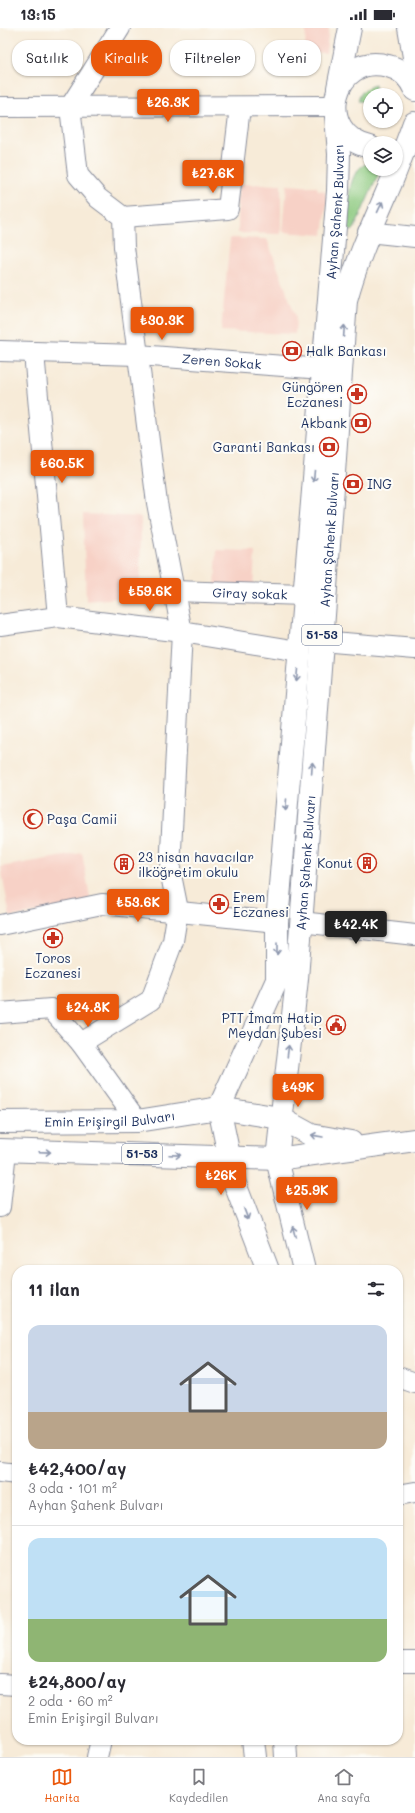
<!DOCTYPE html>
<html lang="tr">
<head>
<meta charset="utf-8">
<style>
  :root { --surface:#fff; --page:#f2f2f3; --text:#2b2b33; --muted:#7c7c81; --line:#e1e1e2; --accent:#ea580c }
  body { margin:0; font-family:Mali,sans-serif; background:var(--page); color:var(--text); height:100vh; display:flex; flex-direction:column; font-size:15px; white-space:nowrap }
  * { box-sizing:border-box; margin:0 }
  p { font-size:13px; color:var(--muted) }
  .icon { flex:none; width:22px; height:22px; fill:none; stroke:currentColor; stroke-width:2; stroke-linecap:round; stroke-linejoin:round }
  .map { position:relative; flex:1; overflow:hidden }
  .drawer { position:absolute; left:12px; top:1237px; width:391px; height:480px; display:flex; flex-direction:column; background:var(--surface); border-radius:16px; box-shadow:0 1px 3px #0004 }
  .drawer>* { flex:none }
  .banner { position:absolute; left:12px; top:12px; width:391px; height:36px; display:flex; gap:8px }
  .buttons { position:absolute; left:363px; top:60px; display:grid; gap:8px }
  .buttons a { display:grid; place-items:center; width:40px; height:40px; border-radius:50%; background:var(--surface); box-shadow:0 1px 3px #0004; font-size:20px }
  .price { position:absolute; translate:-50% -34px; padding:0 9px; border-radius:4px; background:var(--accent); color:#fff; font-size:13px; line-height:26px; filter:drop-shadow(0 1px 2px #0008) }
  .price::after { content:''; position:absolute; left:50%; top:24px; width:12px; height:9px; margin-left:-6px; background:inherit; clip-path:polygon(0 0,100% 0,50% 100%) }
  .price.active { background:#222; color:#fff }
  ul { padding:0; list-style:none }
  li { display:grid; align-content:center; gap:8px; height:212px; padding:0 16px }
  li+li { border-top:1px solid var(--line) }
  li span { display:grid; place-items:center; height:124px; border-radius:12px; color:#555 }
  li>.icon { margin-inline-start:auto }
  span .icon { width:72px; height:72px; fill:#fffc; stroke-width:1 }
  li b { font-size:17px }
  h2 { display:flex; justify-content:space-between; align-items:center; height:48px; padding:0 16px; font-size:17px }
  .tag { padding:0 14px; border-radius:16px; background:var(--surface); box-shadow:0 1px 3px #0004; font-size:14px; line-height:36px }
  .tag.active { background:var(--accent); color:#fff }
  .status { display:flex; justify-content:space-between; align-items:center; height:28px; padding:0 20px; background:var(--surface); direction:ltr }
  .status svg { height:11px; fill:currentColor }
  .tab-bar { display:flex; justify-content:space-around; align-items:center; height:56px; border-top:1px solid var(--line); background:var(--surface); font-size:11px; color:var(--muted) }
  .tab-bar a { display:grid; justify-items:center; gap:2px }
  .tab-bar .active { color:var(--accent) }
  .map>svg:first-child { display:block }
  .built { fill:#f7d1c6 }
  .green { fill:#8cc97f; stroke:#547c6e }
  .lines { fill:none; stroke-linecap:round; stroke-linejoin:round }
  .minor-casing { stroke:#898d9b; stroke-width:22 }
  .major-casing { stroke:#898d9b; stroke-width:24 }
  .minor { stroke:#fff; stroke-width:20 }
  .major { stroke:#fff; stroke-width:22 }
  .oneway { stroke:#8d97ae }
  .labels { text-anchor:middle; stroke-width:4; stroke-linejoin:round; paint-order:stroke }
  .shield { fill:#fdfcf7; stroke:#5f6c8c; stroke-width:1 }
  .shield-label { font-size:12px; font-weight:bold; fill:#1b2f5e }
  .street-label { font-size:13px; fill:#1b2f5e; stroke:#fdfcf7 }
  .poi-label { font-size:13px; fill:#1b2f5e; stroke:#fdfcf7; text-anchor:start }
</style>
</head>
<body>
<div class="status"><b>13:15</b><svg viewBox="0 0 49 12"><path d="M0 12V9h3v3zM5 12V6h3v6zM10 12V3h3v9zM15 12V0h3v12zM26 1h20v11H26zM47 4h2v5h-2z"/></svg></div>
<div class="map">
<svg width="415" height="1729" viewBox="0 0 415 1729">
  <rect width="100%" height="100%" fill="#fdfcf7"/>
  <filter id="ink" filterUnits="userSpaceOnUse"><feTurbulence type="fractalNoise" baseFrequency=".025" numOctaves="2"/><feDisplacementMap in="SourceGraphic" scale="8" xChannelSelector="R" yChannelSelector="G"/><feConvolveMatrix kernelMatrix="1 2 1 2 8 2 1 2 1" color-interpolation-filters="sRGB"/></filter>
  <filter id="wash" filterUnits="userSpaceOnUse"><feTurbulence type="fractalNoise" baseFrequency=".012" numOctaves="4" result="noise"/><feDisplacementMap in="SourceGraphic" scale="16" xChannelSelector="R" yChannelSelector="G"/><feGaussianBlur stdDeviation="0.9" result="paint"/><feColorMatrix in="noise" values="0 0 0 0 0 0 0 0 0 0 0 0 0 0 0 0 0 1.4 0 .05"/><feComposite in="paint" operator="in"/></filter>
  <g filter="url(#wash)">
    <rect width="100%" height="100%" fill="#f7ebd8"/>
    <!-- built -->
    <g class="built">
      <path d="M306,0H329L326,25L305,24Z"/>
      <path d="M238,156L281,157V206L238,205Z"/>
      <path d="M287,157L317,159L318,162L325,163V166L328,167L323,207L283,204Z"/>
      <path d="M230,210L267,211L296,289L295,306L221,303Z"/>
      <path d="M83,486L141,489L140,568L86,573Z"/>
      <path d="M217,522L255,523L253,562L215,560Z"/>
      <path d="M82,825L91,875L10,889L1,839Z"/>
    </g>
    <!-- green -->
    <g class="green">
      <path d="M375,57L376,67H370V74L358,73C360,64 366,59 375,57Z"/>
      <path d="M366,136L370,137V141H378L379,145L354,201L352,203L348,201C349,182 345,145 366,136Z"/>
    </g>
  </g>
  <g filter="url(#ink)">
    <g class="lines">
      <defs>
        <g id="minor">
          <path d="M0,79L335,78"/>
          <path d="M123,189L228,181L240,79"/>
          <path d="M368,204L415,209"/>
          <path id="s1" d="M0,323L138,327L323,341"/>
          <path d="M34,325L58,589"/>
          <path id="s2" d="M173,563L304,567"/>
          <path d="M0,597L58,589L182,604L299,623"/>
          <path d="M321,613L415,621"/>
          <path d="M301,894L415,907"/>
          <path d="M0,897L102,876L277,894"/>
          <path d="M0,985L51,981L81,1015L137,1093"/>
          <path d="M81,1015L151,972L173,913L178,882L170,842L182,604L157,475L124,219L123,189L98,170L78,147L70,79L120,0"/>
          <path d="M0,1179L6,1123"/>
          <path d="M398,1349L415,1355"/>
          <path d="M0,1444L17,1446"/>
          <path d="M398,1467L415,1464"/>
          <path d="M398,1634H415"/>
          <path d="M0,1656L17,1657"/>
          <path d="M97,1729L101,1712"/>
        </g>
        <g id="major">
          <path d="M409,0L415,35"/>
          <path d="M338,60L350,0"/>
          <path d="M370,119C312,106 333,23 388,38C401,41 410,50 415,62"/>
          <path id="s3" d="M219,1080L277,952V894L338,163L339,126L336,88"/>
          <path d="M219,1080L235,1156L268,1242"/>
          <path id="s4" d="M0,1094L137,1093L219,1080L280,1090L311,1107L351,1114"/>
          <path d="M0,1122L277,1131L415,1112"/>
          <path id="s5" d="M304,1242L277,1131L297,951L326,560L346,272C357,231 374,194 391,155C399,135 407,115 414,95"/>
          <path d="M253,1712L255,1729"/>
          <path d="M285,1712L286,1729"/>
        </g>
      </defs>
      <!-- minor casing -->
      <use href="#minor" class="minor-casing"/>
      <!-- major casing -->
      <use href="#major" class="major-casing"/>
      <!-- minor -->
      <use href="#minor" class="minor"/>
      <!-- major -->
      <use href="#major" class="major"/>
    </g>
    <!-- one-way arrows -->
    <defs><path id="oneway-shaft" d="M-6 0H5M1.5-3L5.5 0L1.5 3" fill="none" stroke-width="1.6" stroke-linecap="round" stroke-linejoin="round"/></defs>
    <g class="oneway">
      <use href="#oneway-shaft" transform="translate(380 179) rotate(-65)"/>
      <use href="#oneway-shaft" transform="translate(344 303) rotate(-86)"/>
      <use href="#oneway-shaft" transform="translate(314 448) rotate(95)"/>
      <use href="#oneway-shaft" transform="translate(297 647) rotate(95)"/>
      <use href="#oneway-shaft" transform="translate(312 740) rotate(-86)"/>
      <use href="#oneway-shaft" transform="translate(286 777) rotate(95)"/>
      <use href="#oneway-shaft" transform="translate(277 921) rotate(90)"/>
      <use href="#oneway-shaft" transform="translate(288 1023) rotate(-83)"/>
      <use href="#oneway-shaft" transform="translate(317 1108) rotate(-170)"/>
      <use href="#oneway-shaft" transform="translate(45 1124) rotate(2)"/>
      <use href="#oneway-shaft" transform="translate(175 1127) rotate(2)"/>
      <use href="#oneway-shaft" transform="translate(246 1186) rotate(69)"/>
      <use href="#oneway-shaft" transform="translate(294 1204) rotate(-104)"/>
    </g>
  </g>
  <!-- icons -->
  <defs>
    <symbol id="bank-ring" viewBox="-11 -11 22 22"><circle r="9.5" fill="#fdfcf7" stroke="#c8321e" stroke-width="1.5"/><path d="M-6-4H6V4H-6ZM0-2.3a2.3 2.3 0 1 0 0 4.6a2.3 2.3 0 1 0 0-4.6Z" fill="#c8321e"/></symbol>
    <symbol id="pharmacy-ring" viewBox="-11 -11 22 22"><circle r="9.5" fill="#fdfcf7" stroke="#c8321e" stroke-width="1.5"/><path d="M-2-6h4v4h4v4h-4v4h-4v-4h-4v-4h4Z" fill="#c8321e"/></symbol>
    <symbol id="mosque-ring" viewBox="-11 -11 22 22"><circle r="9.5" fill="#fdfcf7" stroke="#c8321e" stroke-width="1.5"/><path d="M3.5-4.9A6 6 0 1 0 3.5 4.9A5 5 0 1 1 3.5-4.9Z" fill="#c8321e"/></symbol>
    <symbol id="building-ring" viewBox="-11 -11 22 22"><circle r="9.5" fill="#fdfcf7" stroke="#c8321e" stroke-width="1.5"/><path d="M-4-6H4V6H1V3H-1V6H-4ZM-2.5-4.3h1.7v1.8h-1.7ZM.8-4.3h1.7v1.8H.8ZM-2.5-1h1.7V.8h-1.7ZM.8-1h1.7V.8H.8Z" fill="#c8321e"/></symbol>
    <symbol id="civic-ring" viewBox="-11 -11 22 22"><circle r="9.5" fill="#fdfcf7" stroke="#c8321e" stroke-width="1.5"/><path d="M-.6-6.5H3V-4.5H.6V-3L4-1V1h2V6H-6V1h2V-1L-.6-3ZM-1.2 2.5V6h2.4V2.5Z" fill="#c8321e"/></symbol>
  </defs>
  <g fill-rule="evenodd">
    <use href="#bank-ring" x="281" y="312" width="22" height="22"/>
    <use href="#pharmacy-ring" x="346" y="355" width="22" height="22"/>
    <use href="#bank-ring" x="350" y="384" width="22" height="22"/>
    <use href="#bank-ring" x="318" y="408" width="22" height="22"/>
    <use href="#bank-ring" x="342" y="445" width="22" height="22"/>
    <use href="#mosque-ring" x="22" y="780" width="22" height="22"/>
    <use href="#building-ring" x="356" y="824" width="22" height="22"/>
    <use href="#building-ring" x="113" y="825" width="22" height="22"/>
    <use href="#pharmacy-ring" x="208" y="865" width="22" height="22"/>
    <use href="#pharmacy-ring" x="42" y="899" width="22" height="22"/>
    <use href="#civic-ring" x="325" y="986" width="22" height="22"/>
  </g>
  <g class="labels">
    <!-- shield labels -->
    <g class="shield">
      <rect x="302" y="597" width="40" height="20" rx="3"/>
      <rect x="122" y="1116" width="40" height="20" rx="3"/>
    </g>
    <g class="shield-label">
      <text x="322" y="611">51-53</text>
      <text x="142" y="1130">51-53</text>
    </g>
    <!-- street labels -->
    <g class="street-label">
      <text dy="5" stroke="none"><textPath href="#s3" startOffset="911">Ayhan Şahenk Bulvarı</textPath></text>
      <text dy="5" stroke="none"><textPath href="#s1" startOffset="222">Zeren Sokak</textPath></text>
      <text dy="5" stroke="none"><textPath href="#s5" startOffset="736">Ayhan Şahenk Bulvarı</textPath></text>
      <text dy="5" stroke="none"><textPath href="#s2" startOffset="77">Giray sokak</textPath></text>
      <text dy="5" stroke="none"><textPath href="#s5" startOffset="412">Ayhan Şahenk Bulvarı</textPath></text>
      <text dy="5" stroke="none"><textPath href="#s4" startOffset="110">Emin Erişirgil Bulvarı</textPath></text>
    </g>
    <!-- poi labels -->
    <g class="poi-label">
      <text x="306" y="328">Halk Bankası</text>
      <text x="343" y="364" text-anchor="end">Güngören<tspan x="343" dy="15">Eczanesi</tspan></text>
      <text x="347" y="400" text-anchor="end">Akbank</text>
      <text x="315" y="424" text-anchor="end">Garanti Bankası</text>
      <text x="367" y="461">ING</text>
      <text x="47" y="796">Paşa Camii</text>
      <text x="138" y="834">23 nisan havacılar<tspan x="138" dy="15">ilköğretim okulu</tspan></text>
      <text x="353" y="840" text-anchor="end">Konut</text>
      <text x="233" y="874">Erem<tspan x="233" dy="15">Eczanesi</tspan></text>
      <text x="53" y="935" text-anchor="middle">Toros<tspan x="53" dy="15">Eczanesi</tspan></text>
      <text x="322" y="995" text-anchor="end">PTT İmam Hatip<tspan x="322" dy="15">Meydan Şubesi</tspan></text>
    </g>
  </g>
</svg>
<div class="buttons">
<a><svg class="icon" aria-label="locate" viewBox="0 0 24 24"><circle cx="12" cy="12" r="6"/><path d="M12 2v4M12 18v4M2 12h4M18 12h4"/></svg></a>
<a><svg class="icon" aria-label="layers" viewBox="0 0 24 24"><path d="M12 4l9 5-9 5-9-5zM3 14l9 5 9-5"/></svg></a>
</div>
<b class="price" style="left:168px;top:95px">₺26.3K</b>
<b class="price" style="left:213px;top:166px">₺27.6K</b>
<b class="price" style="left:162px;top:313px">₺30.3K</b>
<b class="price" style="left:62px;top:456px">₺60.5K</b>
<b class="price" style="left:150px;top:584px">₺59.6K</b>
<b class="price" style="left:138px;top:895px">₺53.6K</b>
<b class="price active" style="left:356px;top:917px">₺42.4K</b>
<b class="price" style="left:88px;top:1000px">₺24.8K</b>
<b class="price" style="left:298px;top:1080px">₺49K</b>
<b class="price" style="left:221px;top:1168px">₺26K</b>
<b class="price" style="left:307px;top:1183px">₺25.9K</b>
<div class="banner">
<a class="tag">Satılık</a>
<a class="tag active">Kiralık</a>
<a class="tag">Filtreler</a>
<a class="tag">Yeni</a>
</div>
<section class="drawer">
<h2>11 ilan<svg class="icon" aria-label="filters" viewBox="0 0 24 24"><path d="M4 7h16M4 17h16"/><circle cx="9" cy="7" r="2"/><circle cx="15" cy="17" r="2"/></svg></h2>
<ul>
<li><span style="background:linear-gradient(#c9d6e8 70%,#b9a48a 0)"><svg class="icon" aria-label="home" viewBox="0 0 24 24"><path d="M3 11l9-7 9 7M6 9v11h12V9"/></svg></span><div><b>₺42,400/ay</b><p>3 oda · 101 m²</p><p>Ayhan Şahenk Bulvarı</p></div></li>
<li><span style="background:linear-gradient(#bfe0f5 65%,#8fb573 0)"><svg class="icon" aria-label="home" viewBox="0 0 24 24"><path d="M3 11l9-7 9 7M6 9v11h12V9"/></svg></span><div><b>₺24,800/ay</b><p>2 oda · 60 m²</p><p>Emin Erişirgil Bulvarı</p></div></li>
</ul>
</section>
</div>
<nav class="tab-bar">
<a class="active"><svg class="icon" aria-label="map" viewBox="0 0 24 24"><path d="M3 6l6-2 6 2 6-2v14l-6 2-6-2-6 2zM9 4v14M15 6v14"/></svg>Harita</a>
<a><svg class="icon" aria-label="saved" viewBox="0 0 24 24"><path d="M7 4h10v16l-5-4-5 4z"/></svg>Kaydedilen</a>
<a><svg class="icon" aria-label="home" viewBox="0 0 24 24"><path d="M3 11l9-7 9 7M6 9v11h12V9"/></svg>Ana sayfa</a>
</nav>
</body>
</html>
